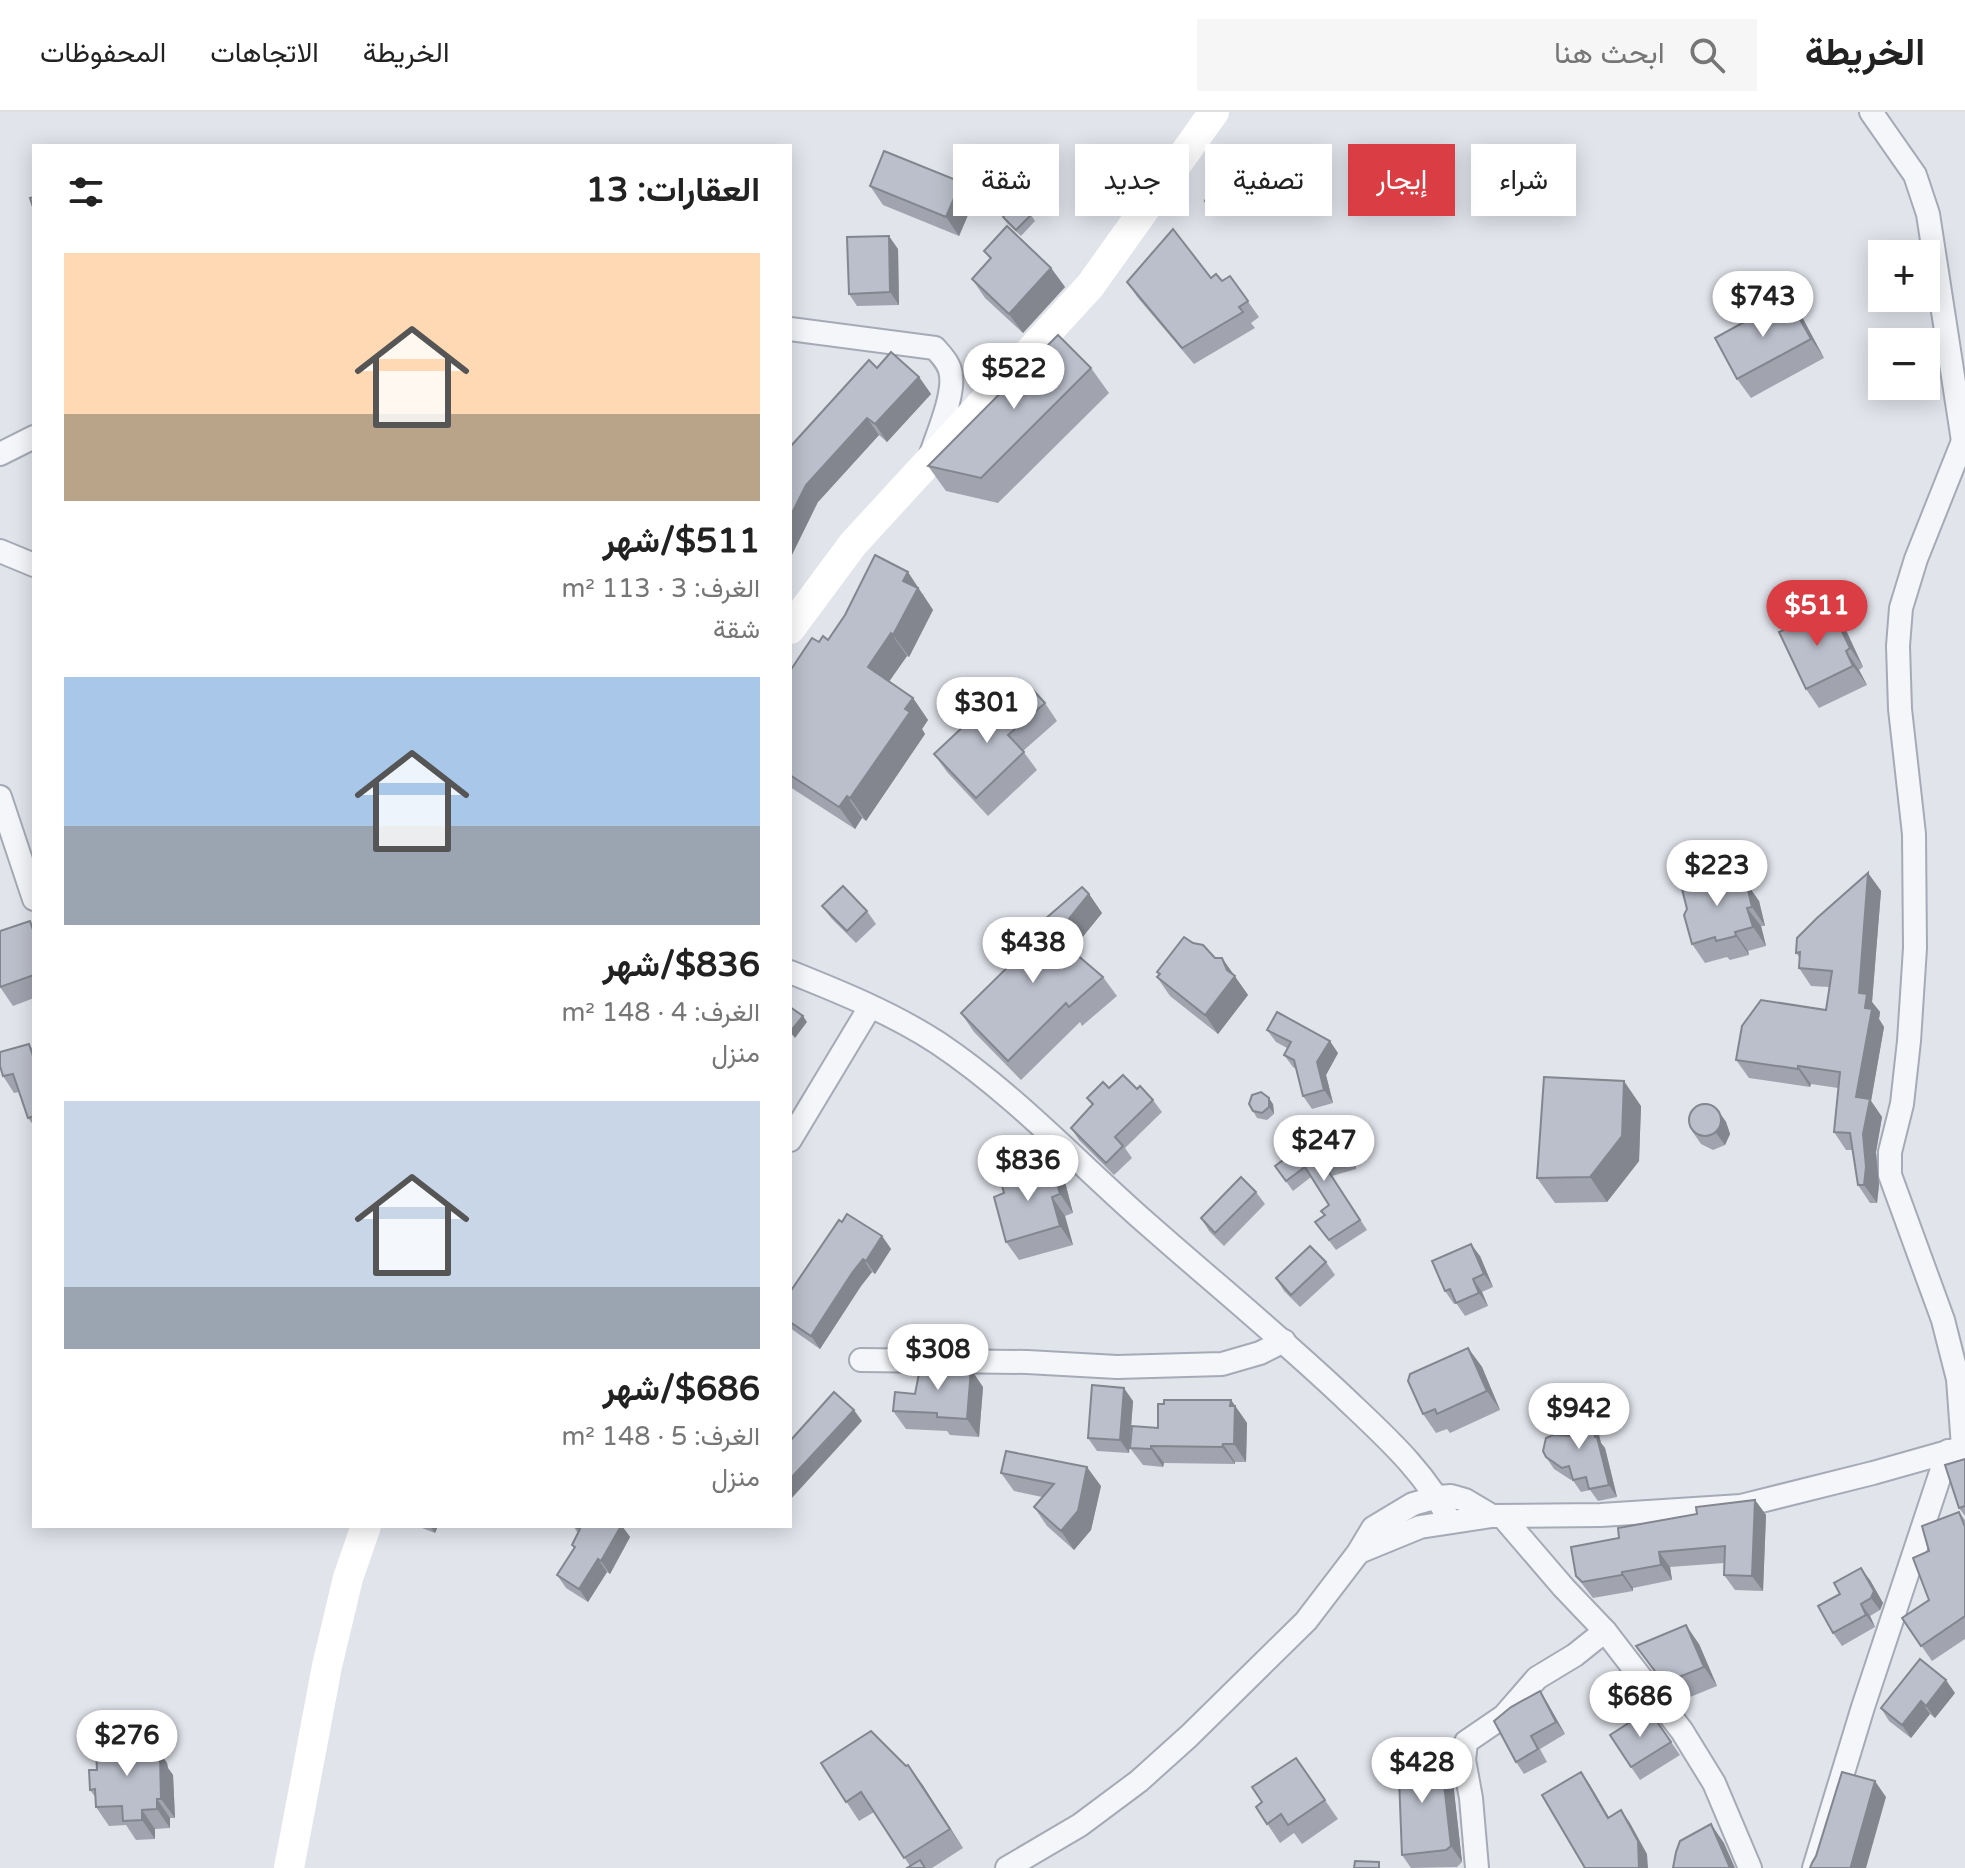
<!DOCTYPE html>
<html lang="ar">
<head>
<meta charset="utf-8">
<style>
  :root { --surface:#fff; --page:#f6f6f6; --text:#222; --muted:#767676; --line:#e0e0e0; --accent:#da3d44 }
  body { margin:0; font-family:"Varela Round",Vazirmatn,sans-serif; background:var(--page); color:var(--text); direction:rtl; height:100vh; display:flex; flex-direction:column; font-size:30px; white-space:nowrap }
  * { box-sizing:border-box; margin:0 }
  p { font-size:26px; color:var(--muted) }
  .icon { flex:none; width:44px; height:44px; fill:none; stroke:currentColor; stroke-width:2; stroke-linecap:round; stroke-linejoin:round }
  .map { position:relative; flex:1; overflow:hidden; direction:ltr }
  .sheet { position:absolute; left:32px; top:32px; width:760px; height:1384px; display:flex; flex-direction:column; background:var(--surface); border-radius:0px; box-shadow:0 4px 20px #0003; direction:rtl }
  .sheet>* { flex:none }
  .banner { position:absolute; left:816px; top:32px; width:760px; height:72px; direction:rtl; display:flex; gap:16px }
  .buttons { position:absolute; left:1868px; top:128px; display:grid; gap:16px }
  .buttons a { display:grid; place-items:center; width:72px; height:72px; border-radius:0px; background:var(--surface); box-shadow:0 4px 20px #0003; font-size:40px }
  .price { position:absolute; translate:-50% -68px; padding:0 18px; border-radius:28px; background:#fff; color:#222; font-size:26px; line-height:52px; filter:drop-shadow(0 2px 4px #0008) }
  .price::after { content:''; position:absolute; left:50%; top:48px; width:24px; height:18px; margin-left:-12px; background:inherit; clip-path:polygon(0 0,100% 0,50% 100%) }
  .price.active { background:var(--accent); color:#fff }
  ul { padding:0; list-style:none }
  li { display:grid; align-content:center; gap:16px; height:424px; padding:0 32px }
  li span { display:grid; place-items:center; height:248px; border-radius:0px; color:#555 }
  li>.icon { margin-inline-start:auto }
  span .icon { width:144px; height:144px; fill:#fffc; stroke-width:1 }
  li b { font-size:34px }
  h2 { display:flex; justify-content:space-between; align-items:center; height:96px; padding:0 32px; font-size:34px }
  .chip { padding:0 28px; border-radius:0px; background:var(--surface); box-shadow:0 4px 20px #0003; font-size:28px; line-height:72px }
  .chip.active { background:var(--accent); color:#fff }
  header { display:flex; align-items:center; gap:48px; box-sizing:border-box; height:112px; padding:0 40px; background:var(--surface); border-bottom:2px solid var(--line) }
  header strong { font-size:38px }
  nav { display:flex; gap:44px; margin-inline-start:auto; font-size:28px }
  .search { width:560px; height:72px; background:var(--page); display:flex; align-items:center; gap:20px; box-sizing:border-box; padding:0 28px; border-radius:0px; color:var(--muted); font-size:30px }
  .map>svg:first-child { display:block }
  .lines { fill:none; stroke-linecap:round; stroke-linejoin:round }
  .minor-casing { stroke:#a6aab6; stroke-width:26 }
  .minor { stroke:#f4f6f9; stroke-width:22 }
  .secondary { stroke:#fff; stroke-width:30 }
  .wall { fill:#a1a4af }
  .shaded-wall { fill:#83868e }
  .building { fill:#bbbfcb; stroke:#83868e; stroke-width:2 }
</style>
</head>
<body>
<header>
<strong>الخريطة</strong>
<div class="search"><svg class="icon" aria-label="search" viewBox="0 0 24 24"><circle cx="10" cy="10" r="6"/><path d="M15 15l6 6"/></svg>ابحث هنا</div>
<nav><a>الخريطة</a><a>الاتجاهات</a><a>المحفوظات</a></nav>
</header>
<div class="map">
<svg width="1965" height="1756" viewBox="0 0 1965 1756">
  <rect width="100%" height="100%" fill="#e1e4eb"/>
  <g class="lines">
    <defs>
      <g id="minor">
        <path d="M1871,0L1915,63L1928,102L1963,329"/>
        <path d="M790,217L935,236C942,244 950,252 951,263C954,285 937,323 930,345"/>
        <path d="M0,342L34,325"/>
        <path d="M0,439L34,453"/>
        <path d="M0,685L34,787"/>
        <path d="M790,860C840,880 892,901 938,931C1013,981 1077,1050 1144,1109C1213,1170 1283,1227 1349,1290C1386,1325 1428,1363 1450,1410"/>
        <path d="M790,1028L870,895"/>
        <path d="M861,1248L1027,1250L1117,1255L1222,1252L1260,1241L1284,1229"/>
        <path d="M1963,1335L1958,1267L1943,1208L1890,1063V1040L1902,992L1909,929L1915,836L1914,722L1900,597L1898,534L1901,496L1916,447L1965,324"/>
        <path d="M1503,1405L1564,1476L1605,1519L1682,1619L1714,1671L1750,1756"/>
        <path d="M1359,1440L1420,1415L1492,1404L1601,1403L1741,1394L1873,1361L1965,1335"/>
        <path d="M1007,1756L1080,1713L1139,1669L1189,1624L1306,1509L1358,1441L1373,1416L1413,1392L1438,1385L1451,1384L1465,1388L1492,1404"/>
        <path d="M1477,1756L1471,1686L1464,1648L1466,1630L1504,1604L1537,1566L1575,1543L1605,1519"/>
        <path d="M1814,1756L1863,1595L1948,1339"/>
      </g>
    </defs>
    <!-- minor casing -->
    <use href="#minor" class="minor-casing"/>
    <!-- minor -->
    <use href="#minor" class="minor"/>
    <!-- secondary -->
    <g class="secondary">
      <path d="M790,517L853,432L1090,174L1214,0"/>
      <path d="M289,1756L327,1554L348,1466L366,1414"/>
    </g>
  </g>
  <!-- wall -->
  <g class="wall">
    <path d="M961,70L974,89L959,124L883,93L870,74Z"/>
    <path d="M1238,84L1227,104L1210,95L1205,89Z"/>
    <path d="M1031,103L1035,109L1021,124L1007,111L1003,105Z"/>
    <path d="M898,137L899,193L857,194L849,182Z"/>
    <path d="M984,139L1051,156L1065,175L1023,221L985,186L972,167L990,147Z"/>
    <path d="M1230,164L1259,205L1251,211L1255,216L1194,252L1138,186L1127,170L1211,166L1222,169Z"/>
    <path d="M1802,205L1824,246L1751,286L1737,267Z"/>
    <path d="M877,256L919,265L931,282L887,330L879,323L818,390Z"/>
    <path d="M1091,256L1109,281L998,391L946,379L928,354Z"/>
    <path d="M924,482L923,483L933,498L909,545L907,544L889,569L913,586L928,608L922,617L925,622L866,709L862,706L855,717L790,675V559L819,530L828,528L845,503Z"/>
    <path d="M1844,514L1863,555L1859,558L1867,573L1819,596L1806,577Z"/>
    <path d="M1045,591L1057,609L1023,639L1037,658L988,704L947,660L934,642L995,609Z"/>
    <path d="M1868,761L1881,779L1872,890L1880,900L1879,907L1884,915L1871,989L1882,1005L1876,1040L1879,1073L1877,1091H1870L1858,1073L1853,1038H1846L1834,1020L1838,976L1811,972L1810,975L1749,966L1736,948L1826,898L1829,875L1811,874L1799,856L1800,846L1796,841Z"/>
    <path d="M1739,764L1759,789L1765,814H1761L1766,834L1748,839L1749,843L1730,848L1727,845L1705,851L1692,832Z"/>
    <path d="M1089,782L1102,801L1072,838L1103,865L1117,884L1082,914L1080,910L1021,968L974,920L961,901L1021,842L1015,833Z"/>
    <path d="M822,794L867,799L876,812L856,831L831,806Z"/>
    <path d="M30,809L34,815V886L13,894L0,875Z"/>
    <path d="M1215,846H1222L1248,883L1218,922L1170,884L1157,865L1159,862L1157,860Z"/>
    <path d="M1267,918L1338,941L1326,963L1333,991L1312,997L1303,984L1296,957L1293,955L1284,943L1287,936L1276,930Z"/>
    <path d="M29,932L34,939V1014L28,1006L19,980L14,981L3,964Z"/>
    <path d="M1109,976L1137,977L1153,988L1162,1000L1125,1036L1132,1046L1114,1063L1079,1028L1071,1016L1092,993L1087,986Z"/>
    <path d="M1273,992L1274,1002L1267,1008L1257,1006L1253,999Z"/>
    <path d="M1641,994L1639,1049L1607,1090L1555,1091L1537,1066Z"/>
    <path d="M1717,997L1726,1010L1730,1022L1725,1033L1713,1038L1701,1032L1692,1019Z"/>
    <path d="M1343,1026L1350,1036L1356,1057L1332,1064L1367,1118L1336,1138L1315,1110L1325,1103L1329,1093L1311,1065L1293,1079L1275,1054L1303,1038Z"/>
    <path d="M1065,1070L1073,1101L1065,1104L1073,1133L1019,1148L1006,1130Z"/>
    <path d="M1256,1080L1265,1092L1224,1134L1209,1119L1201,1106Z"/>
    <path d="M842,1110L882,1124L891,1137L875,1162L872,1160L861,1174L820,1237L790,1216V1180Z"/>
    <path d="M1480,1144L1493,1175L1482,1180L1488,1194L1465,1204L1456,1191L1454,1192L1445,1179Z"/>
    <path d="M1326,1150L1335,1163L1300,1195L1284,1179L1276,1166Z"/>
    <path d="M1468,1236L1482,1255L1500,1298L1450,1321L1447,1317L1436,1321L1423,1302Z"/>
    <path d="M957,1253L959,1257L983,1275L979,1325L950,1323L947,1319L906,1317L893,1299Z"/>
    <path d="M1231,1288L1247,1311L1246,1350H1235V1352L1164,1351L1163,1355L1143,1353L1130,1336Z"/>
    <path d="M1133,1289L1129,1341L1097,1339L1088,1326Z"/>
    <path d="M1587,1295L1595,1307L1601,1331L1605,1336L1617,1385L1598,1389L1590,1378L1581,1380L1572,1367L1571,1368L1554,1357L1546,1345L1572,1324Z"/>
    <path d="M1965,1347V1404L1959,1396Z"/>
    <path d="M1001,1361L1101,1374L1091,1418L1074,1438L1047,1414L1034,1395L1042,1385L1014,1379Z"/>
    <path d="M1755,1388L1766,1403L1763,1479L1735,1478L1724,1463V1451L1670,1455L1672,1468L1633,1476V1479L1593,1486L1576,1464L1619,1426L1697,1402Z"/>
    <path d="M1959,1400L1965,1408V1527L1932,1549L1902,1506L1929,1488V1439Z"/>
    <path d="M417,1414H438L435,1421Z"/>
    <path d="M573,1414H622L630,1425L610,1462L607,1460L588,1490L566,1476L557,1463L574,1436L572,1433L578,1421Z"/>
    <path d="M1870,1468L1883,1491L1880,1498L1870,1504L1875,1515L1842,1534L1833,1521Z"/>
    <path d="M1699,1532L1717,1574L1678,1590L1636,1534Z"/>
    <path d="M1540,1579L1548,1592L1565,1622L1540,1637L1547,1650L1524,1662L1516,1650Z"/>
    <path d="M1955,1581L1935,1606L1930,1602L1911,1626L1889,1609L1881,1596Z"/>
    <path d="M1649,1598L1680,1643L1640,1668L1631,1655Z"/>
    <path d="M140,1630L141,1633H154L167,1651L168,1656L173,1663L175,1706H170V1716L155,1717V1727L136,1728L126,1713L109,1714L96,1695V1686L90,1678L97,1658L114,1637L134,1631Z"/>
    <path d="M1296,1646L1338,1707L1302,1732L1294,1721L1280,1731L1256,1695L1262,1690Z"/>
    <path d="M821,1651L922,1672L963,1736L932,1756H907L910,1754L874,1700L859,1709Z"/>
    <path d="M1452,1661L1462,1750L1457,1755L1411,1756L1402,1743L1399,1675L1393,1666Z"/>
  </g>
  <!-- shaded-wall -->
  <g class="shaded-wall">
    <path d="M961,70L974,89L959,124L946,105Z"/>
    <path d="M1233,78L1238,84L1227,104L1223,98Z"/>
    <path d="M889,124L898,137L899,193L890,180Z"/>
    <path d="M1051,156L1065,175L1023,221L1009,202Z"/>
    <path d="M1788,186L1802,205L1824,246L1811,227Z"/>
    <path d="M919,265L931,282L887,330L875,312Z"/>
    <path d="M867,306L879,323L818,390L790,447V405L806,373Z"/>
    <path d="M908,460L933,498L909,545L893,523L903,469Z"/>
    <path d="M1830,495L1844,514L1863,555L1850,536Z"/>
    <path d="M891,521L907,544L884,577L868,555Z"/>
    <path d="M1846,539L1859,558L1867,573L1853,554Z"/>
    <path d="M913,586L928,608L922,617L925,622L866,709L850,686Z"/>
    <path d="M847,684L862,706L855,717L839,695Z"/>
    <path d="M1868,761L1881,779L1872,890L1880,900L1879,907L1884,915L1871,989L1882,1005L1876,1040L1879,1073L1877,1091L1864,1073L1856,985L1865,896L1859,881Z"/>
    <path d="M1739,764L1747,776L1746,770L1759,789L1765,814L1752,795Z"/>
    <path d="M1089,782L1102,801L1068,843L1055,824Z"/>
    <path d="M1747,796L1761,814L1766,834L1753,815Z"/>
    <path d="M1735,820L1748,839L1749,843L1736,824Z"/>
    <path d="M1222,846L1248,883L1218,922L1205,903L1227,858Z"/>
    <path d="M803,904L807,910L795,926L790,920Z"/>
    <path d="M1330,929L1338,941L1326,963L1333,991L1324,978L1317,950Z"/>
    <path d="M1798,954L1811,972L1810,975L1798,957Z"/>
    <path d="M1624,969L1641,994L1639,1049L1607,1090L1590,1065Z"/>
    <path d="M1269,986L1273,992L1274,1002L1269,995Z"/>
    <path d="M1717,997L1726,1010L1730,1022L1725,1033L1716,1021Z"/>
    <path d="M1343,1026L1350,1036L1356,1057L1349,1047Z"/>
    <path d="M1051,1052L1065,1070L1073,1101L1060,1082Z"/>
    <path d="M1052,1085L1065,1104L1073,1133L1060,1114Z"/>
    <path d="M882,1124L891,1137L875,1162L866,1149Z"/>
    <path d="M1471,1132L1480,1144L1493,1175L1484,1162Z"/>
    <path d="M863,1147L872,1160L861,1174L820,1237L811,1224L852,1161Z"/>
    <path d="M1473,1167L1482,1180L1488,1194L1479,1181Z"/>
    <path d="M1468,1236L1482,1255L1500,1298L1487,1279Z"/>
    <path d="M971,1257L983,1275L979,1325L967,1307Z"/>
    <path d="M1124,1276L1133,1289L1129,1341L1120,1328Z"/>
    <path d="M1231,1288L1247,1311L1246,1350L1234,1332Z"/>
    <path d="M1587,1295L1595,1307L1601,1331L1605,1336L1617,1385L1609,1373Z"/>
    <path d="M854,1298L862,1309L790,1388V1367Z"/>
    <path d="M1223,1332L1235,1350V1352L1222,1335Z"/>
    <path d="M1151,1334L1164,1351L1163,1355L1151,1337Z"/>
    <path d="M1087,1355L1101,1374L1091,1418L1074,1438L1061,1419Z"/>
    <path d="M1755,1388L1766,1403L1763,1479L1752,1464Z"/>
    <path d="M430,1414H438L435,1421Z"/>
    <path d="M621,1414H622L630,1425L610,1462L601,1449Z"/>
    <path d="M1659,1440L1670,1455L1672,1468L1661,1453Z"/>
    <path d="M598,1447L607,1460L588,1490L579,1477Z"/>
    <path d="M1861,1456L1870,1468L1883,1491L1880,1498L1871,1486Z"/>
    <path d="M1622,1460L1633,1476V1479L1622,1463Z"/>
    <path d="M1861,1492L1870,1504L1875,1515L1866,1503Z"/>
    <path d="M1686,1513L1699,1532L1717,1574L1704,1555Z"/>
    <path d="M1946,1568L1955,1581L1935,1606L1926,1594Z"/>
    <path d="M1540,1579L1548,1592L1565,1622L1556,1610Z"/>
    <path d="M1921,1589L1930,1602L1911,1626L1902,1613Z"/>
    <path d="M154,1633L167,1651L168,1656L173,1663L175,1706L161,1687L155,1645Z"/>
    <path d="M1441,1645L1452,1661L1462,1750L1451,1734Z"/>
    <path d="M908,1653L922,1672L963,1736L950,1717Z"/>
    <path d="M1581,1660L1590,1673L1617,1719L1608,1706Z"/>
    <path d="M1875,1669L1886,1685L1866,1756H1853L1851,1754Z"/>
    <path d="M157,1687L170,1706V1716L157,1697Z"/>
    <path d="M142,1698L155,1717V1727L142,1708Z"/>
    <path d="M1621,1698L1630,1711L1647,1742L1648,1756H1639Z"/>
    <path d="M1711,1712L1724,1731L1735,1756H1730Z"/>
  </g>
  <!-- building -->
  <g class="building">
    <path d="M884,39L961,70L946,105L870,74Z"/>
    <path d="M1215,69L1233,78L1223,98L1205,89Z"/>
    <path d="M34,85V98L30,86Z"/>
    <path d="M1017,90L1031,103L1016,118L1003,105Z"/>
    <path d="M1007,114L1051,156L1009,202L972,167L991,146L984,139Z"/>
    <path d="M1173,117L1211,166L1216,162L1222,169L1230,164L1248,189L1239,195L1243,200L1182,236L1127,170Z"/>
    <path d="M889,124L890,180L849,182L847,125Z"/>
    <path d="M1788,186L1811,227L1737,267L1715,226Z"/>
    <path d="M1058,223L1091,256L981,366L928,354Z"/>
    <path d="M891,240L919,265L875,312L867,306L806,373L790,405V335L869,248L877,256Z"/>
    <path d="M875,443L908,460L903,469L918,476L893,523L891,521L868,555L913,586L905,597L910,600L850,686L847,684L839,695L790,663V559L812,526L819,530L823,524L828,528L845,503Z"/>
    <path d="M1830,495L1850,536L1846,539L1853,554L1806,577L1779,520Z"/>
    <path d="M1032,577L1045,591L1008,623L1024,640L976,686L934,642L983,596L995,609Z"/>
    <path d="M1868,761L1859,881L1867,882L1865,896L1872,897L1856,985L1870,987L1863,1022L1866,1055L1864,1073H1858L1850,1021L1834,1020L1840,960L1798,954V957L1736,948L1742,914L1761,888L1826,898L1832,859L1799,856L1800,840L1796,841L1797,826L1817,806Z"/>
    <path d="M1712,762L1739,764L1741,771L1746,770L1752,795L1747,796L1753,815L1735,820L1736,824L1716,829L1715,825L1692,832L1684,803L1687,797L1682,777Z"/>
    <path d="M843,774L867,799L847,819L822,794Z"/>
    <path d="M1082,775L1089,782L1055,824L1103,865L1069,895L1066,891L1008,949L961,901L1022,841L1015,833Z"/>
    <path d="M30,809L34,821V863L0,875V819Z"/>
    <path d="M1184,825L1193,831L1203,833L1215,846H1222L1227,858L1235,864L1205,903L1157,865L1160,862L1157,860Z"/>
    <path d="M790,895L803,904L790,920Z"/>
    <path d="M1277,900L1330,929L1317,950L1324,978L1303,984L1294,948L1284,943L1291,930L1267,918Z"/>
    <path d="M29,932L34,947V1004L28,1006L13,962L3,964L0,954V940Z"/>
    <path d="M1123,963L1137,977L1140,974L1153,988L1115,1025L1123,1034L1106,1051L1071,1016L1093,992L1087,986L1103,970L1109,976Z"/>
    <path d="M1544,965L1624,969L1622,1024L1590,1065L1537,1066Z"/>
    <path d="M1261,980L1269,986V995L1262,1001L1253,999L1249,992L1252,983Z"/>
    <circle cx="1705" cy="1008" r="16"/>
    <path d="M1343,1026L1349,1047L1325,1054L1360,1108L1329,1128L1315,1110L1325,1103L1321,1099L1329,1093L1305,1055L1286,1069L1275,1054L1301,1035L1303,1038Z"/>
    <path d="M1051,1052L1060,1082L1052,1085L1060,1114L1006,1130L994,1085L1004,1081L1000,1066Z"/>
    <path d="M1241,1065L1256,1080L1215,1121L1201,1106Z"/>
    <path d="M847,1102L882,1124L866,1149L863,1147L852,1161L811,1224L790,1210V1180L839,1108L842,1110Z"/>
    <path d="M1471,1132L1484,1162L1473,1167L1479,1181L1456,1191L1450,1177L1445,1179L1432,1149Z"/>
    <path d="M1310,1134L1326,1150L1291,1183L1276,1166Z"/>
    <path d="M1468,1236L1487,1279L1437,1302L1435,1297L1423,1302L1408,1269L1410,1262Z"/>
    <path d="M921,1251L957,1253L956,1257H971L967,1307L937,1305V1301L893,1299L895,1280L915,1282Z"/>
    <path d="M1092,1273L1124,1276L1120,1328L1088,1326Z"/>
    <path d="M834,1280L854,1298L790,1367V1329Z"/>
    <path d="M1164,1288H1231L1230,1294H1235L1234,1332H1223L1222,1335L1151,1334V1337L1130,1336L1132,1314L1158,1316V1292H1164Z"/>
    <path d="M1587,1295L1595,1325H1597L1609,1373L1589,1377L1586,1365L1573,1368L1569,1354L1562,1356L1546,1345L1543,1339L1546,1326L1553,1323L1572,1324L1567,1301Z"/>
    <path d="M1006,1339L1087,1355L1078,1399L1061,1419L1034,1395L1054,1372L1001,1361Z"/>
    <path d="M1965,1347V1394L1959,1396L1945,1353Z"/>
    <path d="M1755,1388L1752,1464L1724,1463L1725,1434L1659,1440L1661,1453L1622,1460V1463L1582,1470L1576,1464L1571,1435L1619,1426L1618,1416L1697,1402L1696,1395Z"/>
    <path d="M1959,1400L1965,1415V1504L1921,1534L1902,1506L1929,1488L1913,1446L1929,1439L1922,1414Z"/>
    <path d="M574,1414H621L601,1449L598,1447L579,1477L557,1463L575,1435L572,1433L580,1417Z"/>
    <path d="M1861,1456L1874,1479L1871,1486L1861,1492L1866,1503L1833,1521L1818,1494L1840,1482L1834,1471Z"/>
    <path d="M1686,1513L1704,1555L1664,1571L1636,1534Z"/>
    <path d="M1920,1547L1946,1568L1926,1594L1921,1589L1902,1613L1881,1596Z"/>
    <path d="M1540,1579L1556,1610L1531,1624L1538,1637L1516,1650L1494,1609L1511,1595Z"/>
    <path d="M1649,1598L1671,1630L1631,1655L1610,1623Z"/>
    <path d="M871,1619L906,1654L908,1653L950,1717L904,1746L861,1680L846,1690L821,1651Z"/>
    <path d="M114,1627H131V1631L140,1630V1633H154L155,1645L160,1644L161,1687H157V1697L142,1698V1708L123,1709L122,1694L96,1695L95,1677L90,1678L89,1658H97L96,1637H114Z"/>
    <path d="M1441,1645L1451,1734L1446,1738L1402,1743L1399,1666H1393L1392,1648Z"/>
    <path d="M1296,1646L1325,1688L1288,1713L1281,1702L1267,1712L1256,1695L1262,1690L1252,1675Z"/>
    <path d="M1581,1660L1608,1706L1621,1698L1638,1729L1639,1756H1585L1542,1683Z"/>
    <path d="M1842,1660L1875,1669L1851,1754L1859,1756H1810L1812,1751L1816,1744Z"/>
    <path d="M1711,1712L1730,1756H1673L1676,1740L1680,1729Z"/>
    <path d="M920,1748L925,1756H907Z"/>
    <path d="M1355,1749L1379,1750V1756H1354Z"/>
  </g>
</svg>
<div class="buttons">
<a>+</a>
<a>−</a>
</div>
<b class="price" style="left:1763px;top:227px">$743</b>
<b class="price" style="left:1014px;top:299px">$522</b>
<b class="price active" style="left:1817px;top:536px">$511</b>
<b class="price" style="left:987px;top:633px">$301</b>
<b class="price" style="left:1717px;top:796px">$223</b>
<b class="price" style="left:1033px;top:873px">$438</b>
<b class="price" style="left:1324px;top:1071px">$247</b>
<b class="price" style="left:1028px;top:1091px">$836</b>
<b class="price" style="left:938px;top:1280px">$308</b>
<b class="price" style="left:1579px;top:1339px">$942</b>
<b class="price" style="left:1640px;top:1627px">$686</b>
<b class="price" style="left:127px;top:1666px">$276</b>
<b class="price" style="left:1422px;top:1693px">$428</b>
<div class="banner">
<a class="chip">شراء</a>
<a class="chip active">إيجار</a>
<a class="chip">تصفية</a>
<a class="chip">جديد</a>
<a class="chip">شقة</a>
</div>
<section class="sheet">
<h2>العقارات: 13<svg class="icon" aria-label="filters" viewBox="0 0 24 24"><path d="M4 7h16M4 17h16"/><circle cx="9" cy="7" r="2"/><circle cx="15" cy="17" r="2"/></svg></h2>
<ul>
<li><span style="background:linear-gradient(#ffd9b3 65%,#b9a48a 0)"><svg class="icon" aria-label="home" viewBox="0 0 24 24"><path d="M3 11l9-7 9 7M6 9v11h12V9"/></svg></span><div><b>$511/شهر</b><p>الغرف: 3 · 113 m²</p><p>شقة</p></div></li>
<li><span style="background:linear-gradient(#a9c7e8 60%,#9aa5b1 0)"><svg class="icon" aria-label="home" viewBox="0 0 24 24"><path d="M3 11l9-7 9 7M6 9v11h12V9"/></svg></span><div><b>$836/شهر</b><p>الغرف: 4 · 148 m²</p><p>منزل</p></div></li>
<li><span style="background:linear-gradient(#c9d6e8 75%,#9aa5b1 0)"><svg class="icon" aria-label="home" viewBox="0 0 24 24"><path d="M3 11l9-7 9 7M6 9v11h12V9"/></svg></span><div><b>$686/شهر</b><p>الغرف: 5 · 148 m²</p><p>منزل</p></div></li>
</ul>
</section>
</div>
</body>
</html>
